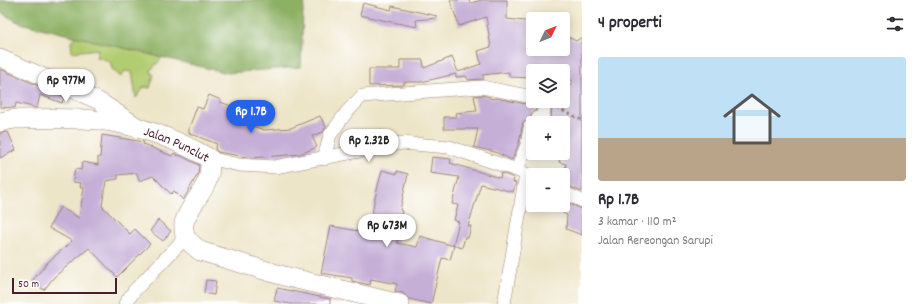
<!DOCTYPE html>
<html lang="id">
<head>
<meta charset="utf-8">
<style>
  :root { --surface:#fff; --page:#f7f7f7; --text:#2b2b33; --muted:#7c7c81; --line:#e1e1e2; --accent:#2563eb }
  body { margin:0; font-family:Dekko,sans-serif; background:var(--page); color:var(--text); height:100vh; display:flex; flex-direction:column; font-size:15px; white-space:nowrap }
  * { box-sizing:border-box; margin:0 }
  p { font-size:13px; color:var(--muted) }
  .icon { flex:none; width:22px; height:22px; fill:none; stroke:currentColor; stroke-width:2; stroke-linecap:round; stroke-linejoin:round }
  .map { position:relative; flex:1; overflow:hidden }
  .side { display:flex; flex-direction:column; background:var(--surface); width:340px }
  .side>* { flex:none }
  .needle { width:26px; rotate:47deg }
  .buttons { position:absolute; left:526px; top:12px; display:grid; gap:8px }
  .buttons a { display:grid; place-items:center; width:44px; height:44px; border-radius:4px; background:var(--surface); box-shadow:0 2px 10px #0003; font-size:20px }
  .scale { position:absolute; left:12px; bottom:10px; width:105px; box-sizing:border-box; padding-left:4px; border:2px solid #4a1f2b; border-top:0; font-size:11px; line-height:14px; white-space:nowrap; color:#4a1f2b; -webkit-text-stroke:3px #fff; paint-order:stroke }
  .price { position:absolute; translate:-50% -34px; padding:0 9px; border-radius:14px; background:#fff; color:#222; font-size:13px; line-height:26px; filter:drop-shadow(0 1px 2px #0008) }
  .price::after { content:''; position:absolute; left:50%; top:24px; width:12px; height:9px; margin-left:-6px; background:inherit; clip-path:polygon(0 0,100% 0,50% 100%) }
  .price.current { background:var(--accent); color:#fff }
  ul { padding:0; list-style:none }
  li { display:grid; align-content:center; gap:8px; height:212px; padding:0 16px }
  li+li { border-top:1px solid var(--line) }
  li span { display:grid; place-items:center; height:124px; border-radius:4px; color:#555 }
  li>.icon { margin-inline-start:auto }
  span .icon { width:72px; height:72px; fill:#fffc; stroke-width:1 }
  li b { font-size:17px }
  h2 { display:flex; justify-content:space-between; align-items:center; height:48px; padding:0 16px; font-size:17px }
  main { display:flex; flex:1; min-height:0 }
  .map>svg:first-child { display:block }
  .green { fill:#b2cc71; stroke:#7e764e }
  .forest { fill:#8db063; stroke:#6c6847 }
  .building { fill:#c5afd7 }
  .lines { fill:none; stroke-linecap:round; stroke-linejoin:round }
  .minor-casing { stroke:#9c827a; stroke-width:14 }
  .tertiary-casing { stroke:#9c827a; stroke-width:18 }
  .secondary-casing { stroke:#9c827a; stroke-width:20 }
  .path { stroke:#9c827a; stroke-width:2.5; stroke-dasharray:3 3; stroke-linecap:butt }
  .minor { stroke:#fff; stroke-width:13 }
  .tertiary { stroke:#fff; stroke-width:17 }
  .secondary { stroke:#fff; stroke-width:19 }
  .labels { text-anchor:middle; stroke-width:4; stroke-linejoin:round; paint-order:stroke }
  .street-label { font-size:14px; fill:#4a1f2b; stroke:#fff }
</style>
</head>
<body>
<main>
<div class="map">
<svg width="582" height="304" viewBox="0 0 582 304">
  <rect width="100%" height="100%" fill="#fff"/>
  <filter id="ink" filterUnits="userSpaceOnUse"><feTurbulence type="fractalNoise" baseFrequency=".025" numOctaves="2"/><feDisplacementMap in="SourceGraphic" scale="8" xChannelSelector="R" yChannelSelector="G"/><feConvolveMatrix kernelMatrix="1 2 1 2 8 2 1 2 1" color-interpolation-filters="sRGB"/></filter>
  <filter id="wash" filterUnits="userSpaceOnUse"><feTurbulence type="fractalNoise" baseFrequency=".012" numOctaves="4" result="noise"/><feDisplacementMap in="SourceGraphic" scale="16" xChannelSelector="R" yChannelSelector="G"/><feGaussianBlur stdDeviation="0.9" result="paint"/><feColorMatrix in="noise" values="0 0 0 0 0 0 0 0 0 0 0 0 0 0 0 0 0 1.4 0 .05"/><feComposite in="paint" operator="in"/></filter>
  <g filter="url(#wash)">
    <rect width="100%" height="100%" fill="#ede5c8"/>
    <!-- green -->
    <path class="green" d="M78,32L163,57L150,71L154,75L150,88L144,87L136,98L132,72L125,71L121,77L112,69L110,61L96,57L98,49L72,52L71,42Z"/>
    <!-- forest -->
    <path class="forest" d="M0,0H305L303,11L301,67L227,73L20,23L0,12Z"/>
    <g id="blocks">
      <!-- building -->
      <g class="building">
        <path d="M450,0H469L470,3L482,0H507V19L533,22V49H563V34L576,41L582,37V192L564,184L570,171L565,170L566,164L559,162L561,153H563V123H545L551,117L553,101H563V86L572,84V80H563V71H533V78L509,77V72L482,75L484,79L468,80L466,76L456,77V74L421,82H404V85L369,86V69H400V60H423L424,68L452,57L458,72L481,64L478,51L491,47L486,17L459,26Z"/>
        <path d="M363,3L391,10L392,6L437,16L436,18L416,20L417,27L382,20L360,15Z"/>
        <path d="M0,69L64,97L62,103L40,95L37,108L16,103L15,108L0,107Z"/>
        <path d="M209,95L221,100L220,102L234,107L230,118L264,130L291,128L320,116L326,127L323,132L312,136L317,147L300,154L252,158L218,152L215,149L217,144L189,133V128L197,107L203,109Z"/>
        <path d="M482,95L490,97L491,99L496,98L531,105L537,104L536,110L531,114L530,119L523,123L519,143L512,160L495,152L474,147L478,129H444V117H457L456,113L477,111L474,96Z"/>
        <path d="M8,132L16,150L0,158V133Z"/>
        <path d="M102,135L144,142L143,144L172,156L174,153L178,156L179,155L199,165L198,174L183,200L174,191L171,194L153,176L139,181L137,173L118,175V179L106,181L102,206L130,234L135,229L150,244L117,277L89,248L54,277L44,290L32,281L48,262L72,241L49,228L60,207L79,218L84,188L80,187L81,183L73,182L75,169L81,170L82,162L98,165V157H100Z"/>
        <path d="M432,157L451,159L450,163L500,178L501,173L514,178L513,182L516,183L513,192L481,184L468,226H471L468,238L465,237L462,248L453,245L459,222L454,220L458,205L452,204L459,177L430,173Z"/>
        <path d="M382,170L397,174V171L408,174L400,210L402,211L397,243L417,247L420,236L454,246L450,260L442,258L431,304L409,299L403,293L395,291L397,284L371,279L370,285L352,281V278L321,273L331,226L369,233L374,202Z"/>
        <path d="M563,201L582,209V235L566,229L567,215L563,213Z"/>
        <path d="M158,220L171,231L163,241L150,231Z"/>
        <path d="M206,280L216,281L214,295L204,293Z"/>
        <path d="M277,288L330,299V304H291L274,301Z"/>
      </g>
    </g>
  </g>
  <g filter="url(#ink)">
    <use href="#blocks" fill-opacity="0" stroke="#9c827a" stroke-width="1"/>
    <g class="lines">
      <defs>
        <g id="minor">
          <path d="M537,123L538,118L543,115L545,102L544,101"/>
          <path d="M209,158L239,165L275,167L401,143L449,147L517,170L533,178"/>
          <path d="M324,159L330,135L346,113L362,96L482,87L533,97"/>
          <path d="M517,170L527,145L530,127H533"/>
          <path d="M563,192L582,201"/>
          <path d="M125,304L134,291L185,238"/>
          <path d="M504,304L526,174"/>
        </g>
        <path id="tertiary" d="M0,58L99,101L137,126"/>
        <g id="secondary">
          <path id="s1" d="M0,122L14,119C44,119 75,117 105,121C142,126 177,140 209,158C215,186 191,199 184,223C183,227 185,234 185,238L200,251L284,276L400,304"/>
        </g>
      </defs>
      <!-- minor casing -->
      <use href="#minor" class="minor-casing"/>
      <!-- tertiary casing -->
      <use href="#tertiary" class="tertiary-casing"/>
      <!-- secondary casing -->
      <use href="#secondary" class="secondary-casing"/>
      <!-- path -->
      <path class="path" d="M557,108L582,120"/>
      <!-- minor -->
      <use href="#minor" class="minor"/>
      <!-- tertiary -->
      <use href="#tertiary" class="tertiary"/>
      <!-- secondary -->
      <use href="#secondary" class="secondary"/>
    </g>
  </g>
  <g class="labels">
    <!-- street labels -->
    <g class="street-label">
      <text dy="5" stroke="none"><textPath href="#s1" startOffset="181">Jalan Punclut</textPath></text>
    </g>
  </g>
</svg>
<div class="buttons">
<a><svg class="needle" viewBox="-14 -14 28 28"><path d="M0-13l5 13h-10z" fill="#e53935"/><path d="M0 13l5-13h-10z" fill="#7c7c81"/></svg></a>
<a><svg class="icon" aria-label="layers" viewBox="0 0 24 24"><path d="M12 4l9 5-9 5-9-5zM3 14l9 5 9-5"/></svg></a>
<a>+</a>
<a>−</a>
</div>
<div class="scale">50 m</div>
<b class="price" style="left:66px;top:103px">Rp 977M</b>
<b class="price current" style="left:251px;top:134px">Rp 1.7B</b>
<b class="price" style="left:369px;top:163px">Rp 2.32B</b>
<b class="price" style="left:387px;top:248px">Rp 673M</b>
</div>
<section class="side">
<h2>4 properti<svg class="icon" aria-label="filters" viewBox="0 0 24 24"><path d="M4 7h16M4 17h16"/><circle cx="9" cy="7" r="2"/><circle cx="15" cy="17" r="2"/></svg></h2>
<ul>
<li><span style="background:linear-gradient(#bfe0f5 65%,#b9a48a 0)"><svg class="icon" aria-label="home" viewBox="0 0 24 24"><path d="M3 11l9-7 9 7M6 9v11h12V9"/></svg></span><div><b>Rp 1.7B</b><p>3 kamar · 110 m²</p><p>Jalan Rereongan Sarupi</p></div></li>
</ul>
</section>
</main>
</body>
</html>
